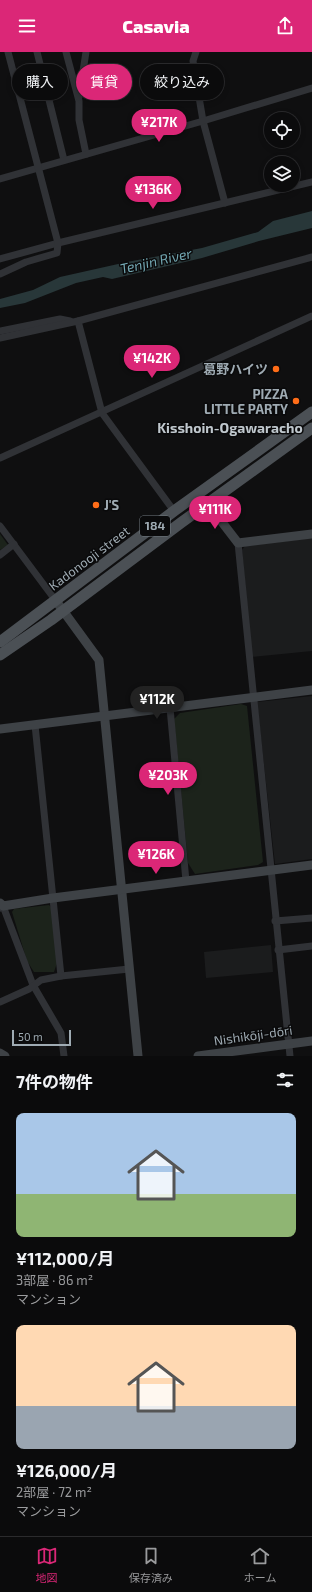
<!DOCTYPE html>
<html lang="ja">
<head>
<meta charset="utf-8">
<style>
  :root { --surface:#0b0b0c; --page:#19191a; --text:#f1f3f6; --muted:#9a9b9d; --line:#2b2b2d; --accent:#db2777 }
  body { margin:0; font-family:"Exo 2","Noto Sans JP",sans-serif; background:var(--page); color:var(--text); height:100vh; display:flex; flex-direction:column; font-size:15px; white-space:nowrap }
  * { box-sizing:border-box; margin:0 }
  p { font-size:13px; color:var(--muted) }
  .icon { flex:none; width:22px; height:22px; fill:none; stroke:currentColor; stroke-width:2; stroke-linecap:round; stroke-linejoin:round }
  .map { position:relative; height:1004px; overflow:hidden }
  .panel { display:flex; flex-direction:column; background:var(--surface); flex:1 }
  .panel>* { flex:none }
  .hud { position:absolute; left:12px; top:12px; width:288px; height:36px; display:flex; gap:8px }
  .tools { position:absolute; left:264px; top:60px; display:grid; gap:8px }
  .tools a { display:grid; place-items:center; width:36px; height:36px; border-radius:50%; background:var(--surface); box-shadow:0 2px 6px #0003,0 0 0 1px var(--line); font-size:20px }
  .scale { position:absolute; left:12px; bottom:10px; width:59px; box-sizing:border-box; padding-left:4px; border:2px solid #9fabb3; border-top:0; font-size:11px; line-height:14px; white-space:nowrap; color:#9fabb3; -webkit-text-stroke:3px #0a0a0b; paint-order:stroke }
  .price { position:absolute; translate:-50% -34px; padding:0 9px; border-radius:14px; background:var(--accent); color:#fff; font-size:13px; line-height:26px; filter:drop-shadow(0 1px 2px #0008) }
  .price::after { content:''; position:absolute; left:50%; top:24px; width:12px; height:9px; margin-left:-6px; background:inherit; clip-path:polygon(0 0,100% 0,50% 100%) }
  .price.current { background:#222; color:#fff }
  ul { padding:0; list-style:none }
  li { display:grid; align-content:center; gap:8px; height:212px; padding:0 16px }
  li span { display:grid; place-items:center; height:124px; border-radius:8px; color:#555 }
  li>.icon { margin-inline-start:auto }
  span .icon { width:72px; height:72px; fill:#fffc; stroke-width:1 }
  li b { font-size:17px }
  h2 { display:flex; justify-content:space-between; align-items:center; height:48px; padding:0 16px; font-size:17px }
  .tag { padding:0 14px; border-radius:18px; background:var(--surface); box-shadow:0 2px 6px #0003,0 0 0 1px var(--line); font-size:14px; line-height:36px }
  .tag.current { background:var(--accent); color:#fff }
  header { display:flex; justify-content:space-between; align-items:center; height:52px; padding:0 16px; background:var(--accent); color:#fff; font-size:18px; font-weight:800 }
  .dock { display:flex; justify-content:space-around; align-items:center; height:56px; border-top:1px solid var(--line); background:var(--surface); font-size:11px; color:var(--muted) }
  .dock a { display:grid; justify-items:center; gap:2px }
  .dock .current { color:var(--accent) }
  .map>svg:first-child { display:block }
  .built { fill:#1b1c1d }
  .green { fill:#1c231b }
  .water { fill:#283739 }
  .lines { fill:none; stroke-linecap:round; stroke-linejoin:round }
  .street { stroke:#303236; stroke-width:7 }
  .secondary { stroke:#3e4246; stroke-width:9 }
  .primary { stroke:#4b5055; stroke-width:11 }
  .poi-dot { fill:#ff6d18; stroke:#0a0a0b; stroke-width:1.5 }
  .labels { text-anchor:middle; stroke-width:3; stroke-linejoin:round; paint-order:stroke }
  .shield { fill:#0a0a0b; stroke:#727b81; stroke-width:1 }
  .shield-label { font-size:12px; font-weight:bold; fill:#9fabb3 }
  .poi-label { font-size:13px; font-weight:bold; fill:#9fabb3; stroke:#0a0a0b; text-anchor:end }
  .street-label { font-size:13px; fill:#9fabb3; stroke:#0a0a0b }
  .water-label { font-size:14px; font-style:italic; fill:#72a6b1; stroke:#0a0a0b }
  .neighbourhood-label { font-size:14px; font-weight:bold; fill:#c0c8ce; stroke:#0a0a0b }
</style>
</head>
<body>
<header><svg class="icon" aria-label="menu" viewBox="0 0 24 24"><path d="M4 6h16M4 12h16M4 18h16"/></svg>Casavia<svg class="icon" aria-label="share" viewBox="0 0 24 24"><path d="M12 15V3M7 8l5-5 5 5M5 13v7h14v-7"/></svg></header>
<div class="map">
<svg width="312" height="1004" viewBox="0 0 312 1004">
  <rect width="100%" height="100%" fill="#0f0f10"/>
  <!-- built -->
  <g class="built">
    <path d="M312,486V599L252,605L242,498L245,494Z"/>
    <path d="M312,644V807L275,812L257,650Z"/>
    <path d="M271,893L273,920L206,926L204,900Z"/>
  </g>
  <!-- green -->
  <g class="green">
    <path d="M0,482L8,493L0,498Z"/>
    <path d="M241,652L247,654L263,810L258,813L195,822L188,811L174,667L180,661Z"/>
    <path d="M49,853L51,855L57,911L54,920H34L27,909L12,860L14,857Z"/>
  </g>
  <!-- water -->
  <path class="water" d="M312,159V176L259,189L202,206L112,227L103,225L76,231L25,251L0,256V247L33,238L60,225L127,210L202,196L258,180L273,169Z"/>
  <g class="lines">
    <!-- street -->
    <g class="street">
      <path d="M37,0L64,108"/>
      <path d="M66,0L79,49V68L86,102"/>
      <path d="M196,0L193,9L203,69L225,151"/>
      <path d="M79,45L86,0"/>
      <path d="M0,127L203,69L312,36"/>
      <path d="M0,207L58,191L312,130"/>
      <path d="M0,222L26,210L57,201L58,191L8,0"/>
      <path d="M78,269L102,361L174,459"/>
      <path d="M0,279L60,267L70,269"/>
      <path d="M0,286L78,269L312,205"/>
      <path d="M0,406L312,264"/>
      <path d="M0,474L56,549"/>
      <path d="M238,491L290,1004"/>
      <path d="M0,503L14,492"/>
      <path d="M170,656L186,829"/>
      <path d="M35,673L61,924"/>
      <path d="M0,856L3,854L33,933L61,981L64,1004"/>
      <path d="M275,869L312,866"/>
      <path d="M278,898L312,894"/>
      <path d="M0,950L29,937L41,928L61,924L129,917"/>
    </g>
    <!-- secondary -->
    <g class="secondary">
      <path d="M208,452L238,491L312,482"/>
      <path d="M56,549L99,608L138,1004"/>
      <path d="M0,677L312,638"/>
      <path d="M0,851L3,854L53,846L312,813"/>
      <path d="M0,1001L5,1004"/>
      <path d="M198,1004L312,989"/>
    </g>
    <!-- primary -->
    <g class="primary">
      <path d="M0,590L174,459L312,360"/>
      <path d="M0,603L51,568L182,470L312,376"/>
    </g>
  </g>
  <!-- markers -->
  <g class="poi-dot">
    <circle cx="276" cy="317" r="4"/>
    <circle cx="296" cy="349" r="4"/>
    <circle cx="96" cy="453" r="4"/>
  </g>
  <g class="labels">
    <!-- shield labels -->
    <rect class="shield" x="140" y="464" width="30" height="20" rx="3"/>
    <g class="shield-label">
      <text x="155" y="478">184</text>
    </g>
    <!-- poi labels -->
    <g class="poi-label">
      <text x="268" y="322">葛野ハイツ</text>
      <text x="288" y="347">PIZZA<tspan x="288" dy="15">LITTLE PARTY</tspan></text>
      <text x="104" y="458" text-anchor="start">J'S</text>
    </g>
    <!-- street labels -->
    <g class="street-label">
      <text transform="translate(89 506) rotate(-37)" y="5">Kadonooji street</text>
      <text transform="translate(253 983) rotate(-8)" y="5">Nishikōji-dōri</text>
    </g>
    <!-- water labels -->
    <g class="water-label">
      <text transform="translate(156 209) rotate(-13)" y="5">Tenjin River</text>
    </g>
    <!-- neighbourhood labels -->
    <g class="neighbourhood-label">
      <text x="230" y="381">Kisshoin-Ogawaracho</text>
    </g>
  </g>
</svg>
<div class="tools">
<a><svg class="icon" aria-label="locate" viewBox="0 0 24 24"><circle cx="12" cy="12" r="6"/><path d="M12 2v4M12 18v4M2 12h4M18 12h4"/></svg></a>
<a><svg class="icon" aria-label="layers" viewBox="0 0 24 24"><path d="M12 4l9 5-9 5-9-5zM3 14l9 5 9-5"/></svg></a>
</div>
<div class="scale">50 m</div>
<b class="price" style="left:159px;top:91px">¥217K</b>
<b class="price" style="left:153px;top:158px">¥136K</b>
<b class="price" style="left:152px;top:327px">¥142K</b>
<b class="price" style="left:215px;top:478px">¥111K</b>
<b class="price current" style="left:157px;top:668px">¥112K</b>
<b class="price" style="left:168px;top:744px">¥203K</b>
<b class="price" style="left:156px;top:823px">¥126K</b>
<div class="hud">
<a class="tag">購入</a>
<a class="tag current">賃貸</a>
<a class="tag">絞り込み</a>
</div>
</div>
<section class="panel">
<h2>7件の物件<svg class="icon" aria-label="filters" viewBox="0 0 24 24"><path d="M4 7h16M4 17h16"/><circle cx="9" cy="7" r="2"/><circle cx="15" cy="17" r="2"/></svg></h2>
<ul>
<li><span style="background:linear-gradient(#a9c7e8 65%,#8fb573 0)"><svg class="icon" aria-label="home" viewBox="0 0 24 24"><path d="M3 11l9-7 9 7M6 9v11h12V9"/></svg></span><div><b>¥112,000/月</b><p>3部屋 · 86 m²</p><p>マンション</p></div></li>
<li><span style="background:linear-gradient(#ffd9b3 65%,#9aa5b1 0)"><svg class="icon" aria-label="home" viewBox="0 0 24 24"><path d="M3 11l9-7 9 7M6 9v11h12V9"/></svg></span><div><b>¥126,000/月</b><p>2部屋 · 72 m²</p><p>マンション</p></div></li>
</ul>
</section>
<nav class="dock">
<a class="current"><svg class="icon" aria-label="map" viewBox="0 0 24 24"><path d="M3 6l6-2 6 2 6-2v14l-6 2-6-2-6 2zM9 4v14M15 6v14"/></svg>地図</a>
<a><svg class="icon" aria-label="saved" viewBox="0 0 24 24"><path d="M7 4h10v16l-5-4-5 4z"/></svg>保存済み</a>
<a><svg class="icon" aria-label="home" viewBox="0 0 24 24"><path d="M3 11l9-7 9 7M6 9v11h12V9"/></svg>ホーム</a>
</nav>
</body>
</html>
